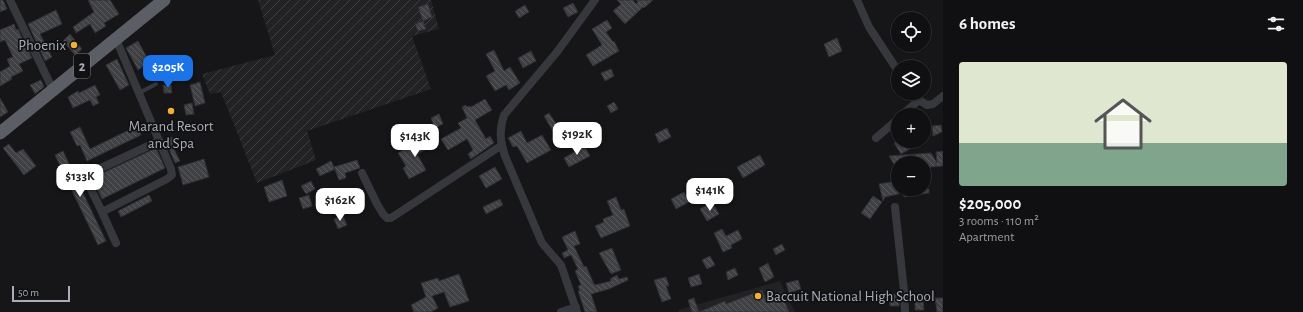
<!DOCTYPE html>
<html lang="en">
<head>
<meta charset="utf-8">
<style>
  :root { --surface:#101012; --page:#1e1e20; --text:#f1f3f6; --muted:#9c9d9f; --line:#303032; --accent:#1a73e8 }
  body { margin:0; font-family:"Alegreya Sans",sans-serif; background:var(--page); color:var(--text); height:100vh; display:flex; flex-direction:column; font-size:15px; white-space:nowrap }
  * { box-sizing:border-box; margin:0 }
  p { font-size:13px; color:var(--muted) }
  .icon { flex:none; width:22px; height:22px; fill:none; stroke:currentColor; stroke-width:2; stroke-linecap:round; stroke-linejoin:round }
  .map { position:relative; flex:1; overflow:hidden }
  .details { display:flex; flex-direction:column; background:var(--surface); width:360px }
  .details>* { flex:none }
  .tools { position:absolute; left:891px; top:12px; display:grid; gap:8px }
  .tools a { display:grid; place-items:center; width:40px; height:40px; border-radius:50%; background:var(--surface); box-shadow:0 1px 3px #0004,0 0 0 1px var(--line); font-size:20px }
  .scale { position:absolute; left:12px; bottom:10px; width:58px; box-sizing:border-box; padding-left:4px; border:2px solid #a8adb8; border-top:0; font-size:11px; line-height:14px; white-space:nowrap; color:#a8adb8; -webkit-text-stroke:3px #111113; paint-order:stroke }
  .price { position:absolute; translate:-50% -34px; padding:0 9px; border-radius:8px; background:#fff; color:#222; font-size:13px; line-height:26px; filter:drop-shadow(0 1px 2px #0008) }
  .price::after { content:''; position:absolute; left:50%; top:24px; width:12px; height:9px; margin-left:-6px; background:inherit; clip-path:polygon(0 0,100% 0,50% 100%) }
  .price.current { background:var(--accent); color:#fff }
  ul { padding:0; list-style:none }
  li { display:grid; align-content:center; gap:8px; height:212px; padding:0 16px }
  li+li { border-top:1px solid var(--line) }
  li span { display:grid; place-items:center; height:124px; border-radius:4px; color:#555 }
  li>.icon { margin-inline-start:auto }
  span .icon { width:72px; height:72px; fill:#fffc; stroke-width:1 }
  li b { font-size:17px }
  h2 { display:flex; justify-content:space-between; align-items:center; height:48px; padding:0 16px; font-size:17px }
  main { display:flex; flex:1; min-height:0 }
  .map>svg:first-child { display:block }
  .built { fill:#222225 }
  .industrial { fill:url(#industrial-furrows) }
  .building { fill:url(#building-back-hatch); stroke:#303034 }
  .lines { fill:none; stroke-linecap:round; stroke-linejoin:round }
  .service { stroke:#37383d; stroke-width:4 }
  .minor { stroke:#37383d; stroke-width:8 }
  .trunk { stroke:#5b5e65; stroke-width:13 }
  .poi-dot { fill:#f2b134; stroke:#111113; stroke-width:1.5 }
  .labels { text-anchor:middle; stroke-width:3.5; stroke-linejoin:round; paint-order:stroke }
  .shield { fill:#111113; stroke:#7b7e86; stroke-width:1 }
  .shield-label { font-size:14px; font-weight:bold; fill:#a8adb8 }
  .poi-label { font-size:15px; fill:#a8adb8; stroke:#111113; text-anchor:end }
</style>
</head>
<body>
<main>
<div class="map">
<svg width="943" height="312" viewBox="0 0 943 312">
  <defs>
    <pattern id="industrial-furrows" width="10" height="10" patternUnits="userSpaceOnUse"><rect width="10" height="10" fill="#222225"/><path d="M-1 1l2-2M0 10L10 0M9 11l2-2" fill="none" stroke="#3f3f43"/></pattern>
    <pattern id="building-back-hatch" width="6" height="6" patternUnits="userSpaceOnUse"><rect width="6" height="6" fill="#404145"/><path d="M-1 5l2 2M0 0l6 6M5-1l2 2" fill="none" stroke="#595a5e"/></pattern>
  </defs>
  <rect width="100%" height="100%" fill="#161618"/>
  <!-- built -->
  <path class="built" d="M780,281L795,312H679L678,310Z"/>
  <!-- industrial -->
  <path class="industrial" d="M258,0H431L439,29L412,36L431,89L307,131L316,160L257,183L221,92L210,94L202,74L275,55Z"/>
  <!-- building -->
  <g class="building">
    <path d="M0,0H3L7,9L0,12Z"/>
    <path d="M88,0H110L119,14L104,23L106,26L95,33L90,24L76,33L73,27L94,12Z"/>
    <path d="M617,0H633L636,4L638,2L636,0H653L644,8L643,7L625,24L613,11L621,4Z"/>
    <path d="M573,3L578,12L568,17L563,8Z"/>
    <path d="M428,4L432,17L423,21L418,7Z"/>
    <path d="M525,5L529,12L519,18L515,11Z"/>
    <path d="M56,10L62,24L40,34L52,57L45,61L28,24Z"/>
    <path d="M607,20L612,28L606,32L613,42L614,41L619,51L593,66L586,55L602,45L592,29Z"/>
    <path d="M423,21L426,29L418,31L415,24Z"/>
    <path d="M14,24L16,30L18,29L32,58L19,64L23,71L11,77L12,79L0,86V72L10,66L7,59L13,57L5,40L0,42V30Z"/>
    <path d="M70,34L82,49L75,55L63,41Z"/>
    <path d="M837,38L842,51L829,57L824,44Z"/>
    <path d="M138,41L150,63L138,70L126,48Z"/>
    <path d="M494,50L504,71L510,67L520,83L509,90L506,85L495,91L486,76L495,71L486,54Z"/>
    <path d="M531,51L536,61L523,68L518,58Z"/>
    <path d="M117,59L129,85L120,90L106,65Z"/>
    <path d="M611,69L614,76L605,81L601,73Z"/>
    <path d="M41,80L44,87L35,94L30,85Z"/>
    <path d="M200,82L205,103L195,106L190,85Z"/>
    <path d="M95,85L100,95L96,97L99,103L93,106L90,100L73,108L68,97L78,91L79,93Z"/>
    <path d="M163,85H171L172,93H164Z"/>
    <path d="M0,98L8,112L0,117Z"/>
    <path d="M485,99L492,110L475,120L486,139L490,136L494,143L471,159L468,154L473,150L467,139L448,150L441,139L461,128L458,123L467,118L462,107L466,105L467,107L470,106L471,107Z"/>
    <path d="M614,102L618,109L611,113L607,106Z"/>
    <path d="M192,103L194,114L186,115L184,105Z"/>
    <path d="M549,113L559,128L561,126L568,138L560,143L544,116Z"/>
    <path d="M439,114L443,124L435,128L431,118Z"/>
    <path d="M941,125L942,132L933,136L932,126Z"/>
    <path d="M137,126L141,135L87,161L80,145L77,146L70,132L80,127L90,149Z"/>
    <path d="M667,128L671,137L659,143L655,134Z"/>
    <path d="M521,131L527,143L542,135L551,150L527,163L517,146L513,147L508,138Z"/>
    <path d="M172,137L176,148L174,149L180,161L175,163L165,140Z"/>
    <path d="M431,138L435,145L417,154L426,170L409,179L403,168L406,166L398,153L412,145L413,148Z"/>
    <path d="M897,141H924L901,154L894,143Z"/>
    <path d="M9,144L16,153L23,149L36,166L24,175L3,148Z"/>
    <path d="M584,145L590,156L569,167L564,158L578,150L577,148Z"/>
    <path d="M156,148L165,168L102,199L92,178Z"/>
    <path d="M63,151L106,241L98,245L55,155Z"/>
    <path d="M943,151V166L932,167L924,168V163H906L905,158L894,164L889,156L931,153L937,163L936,152Z"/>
    <path d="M760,155L765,165L743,178L737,167Z"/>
    <path d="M204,159L209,177L183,185L178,167Z"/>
    <path d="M357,160L360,168L345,173L346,178L339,180L334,167Z"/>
    <path d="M331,161L335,169L320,176L316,169Z"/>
    <path d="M495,167L502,179L486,188L479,176Z"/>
    <path d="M282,180L287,196L269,202L264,187Z"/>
    <path d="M311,181L315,189L306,194L301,186Z"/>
    <path d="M897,181L899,194L885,197L883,201L879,184Z"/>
    <path d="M903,189H929V193L904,197Z"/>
    <path d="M684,192L689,202L676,209L671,199Z"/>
    <path d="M149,195L152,201L121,217L118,211Z"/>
    <path d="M309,195L312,206L303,209L299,198Z"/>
    <path d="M873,196L882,202L870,219L861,213Z"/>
    <path d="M616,197L621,210L624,209L630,226L601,238L595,226L604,222L603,219L613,215L607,201Z"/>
    <path d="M500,199L503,205L486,214L483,207Z"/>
    <path d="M712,202L719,214L707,221L700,209Z"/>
    <path d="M343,216L347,225L338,229L334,219Z"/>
    <path d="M722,229L726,236L738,230L742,239L731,245L732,248L723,252L714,233Z"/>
    <path d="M575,231L580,244L574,246L584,267L586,266L594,284L595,285L611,281L610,279L617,275L619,279L627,277L628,280L609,289L591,294L597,312H585L578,291H580L578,286L581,285L575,271L578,269L571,255L564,258L562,253L568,250L562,237Z"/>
    <path d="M782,244L785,250L776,255L773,249Z"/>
    <path d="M612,248L621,270L611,274L599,253Z"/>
    <path d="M710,256L715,265L707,269L702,260Z"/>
    <path d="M768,263L774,277L765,282L759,268Z"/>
    <path d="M735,268L738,275L728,280L726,272Z"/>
    <path d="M459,274L469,301L450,307L444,292L432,296L438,308L431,312H414L411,305L426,297L421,283L438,278L439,281Z"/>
    <path d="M699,274L702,284L691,287L688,278Z"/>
    <path d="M666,277L669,286H666L671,299L662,302L654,280Z"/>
    <path d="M798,280L801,289L789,293L786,283Z"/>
    <path d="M762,290L765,298L781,292L789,312H692L688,300L694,298L699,312L725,301L726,304Z"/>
    <path d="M889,294H899V306H890Z"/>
    <path d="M915,297H923L924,310H915Z"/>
    <path d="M935,298H943V312H937Z"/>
  </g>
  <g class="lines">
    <!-- service -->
    <path class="service" d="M139,93L156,84"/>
    <!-- minor -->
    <g class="minor">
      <path d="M10,0L53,90"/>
      <path d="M857,0L869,27L898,71"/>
      <path d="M116,39L171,169L172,175L167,179L102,212L116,243"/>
      <path d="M914,93L919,100L927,105L933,104L943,96"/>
      <path d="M902,115L919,100"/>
      <path d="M876,138L898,119"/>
      <path d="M362,173L377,204L383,214L387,218H391L502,145"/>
      <path d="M895,207L904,291L905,312"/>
      <path d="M102,212L87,181V176L88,174L159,141"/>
      <path d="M561,312L576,307"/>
      <path d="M577,312L561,265L542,243L505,156C500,141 499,130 504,115L557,52L595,0"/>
    </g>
    <!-- trunk -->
    <path class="trunk" d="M0,133L164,0"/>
  </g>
  <!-- markers -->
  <g class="poi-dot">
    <circle cx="74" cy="45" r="4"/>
    <circle cx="171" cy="111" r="4"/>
    <circle cx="758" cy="296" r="4"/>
  </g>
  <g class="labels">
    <!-- shield labels -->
    <rect class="shield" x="74" y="54" width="16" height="24" rx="3"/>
    <g class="shield-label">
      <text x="82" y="71">2</text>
    </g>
    <!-- poi labels -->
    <g class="poi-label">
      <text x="66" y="50">Phoenix</text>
      <text x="171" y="131" text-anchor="middle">Marand Resort<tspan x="171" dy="17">and Spa</tspan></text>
      <text x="766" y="301" text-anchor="start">Baccuit National High School</text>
    </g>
  </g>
</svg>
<div class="tools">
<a><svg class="icon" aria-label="locate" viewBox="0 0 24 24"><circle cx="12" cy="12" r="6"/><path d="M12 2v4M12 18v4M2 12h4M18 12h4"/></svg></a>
<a><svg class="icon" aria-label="layers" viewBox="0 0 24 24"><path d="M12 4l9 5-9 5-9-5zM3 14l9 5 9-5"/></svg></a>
<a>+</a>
<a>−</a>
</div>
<div class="scale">50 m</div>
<b class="price current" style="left:168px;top:89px">$205K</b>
<b class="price" style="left:577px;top:156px">$192K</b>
<b class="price" style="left:415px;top:158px">$143K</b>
<b class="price" style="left:80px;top:198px">$133K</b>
<b class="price" style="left:710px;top:212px">$141K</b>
<b class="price" style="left:340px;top:222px">$162K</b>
</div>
<section class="details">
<h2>6 homes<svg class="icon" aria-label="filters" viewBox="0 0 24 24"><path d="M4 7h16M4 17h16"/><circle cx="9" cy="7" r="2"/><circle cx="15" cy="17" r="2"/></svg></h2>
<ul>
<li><span style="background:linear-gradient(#dfe7d0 65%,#7fa58c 0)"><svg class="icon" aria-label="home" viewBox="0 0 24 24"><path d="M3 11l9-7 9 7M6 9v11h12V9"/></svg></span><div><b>$205,000</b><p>3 rooms · 110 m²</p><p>Apartment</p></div></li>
</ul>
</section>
</main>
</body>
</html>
